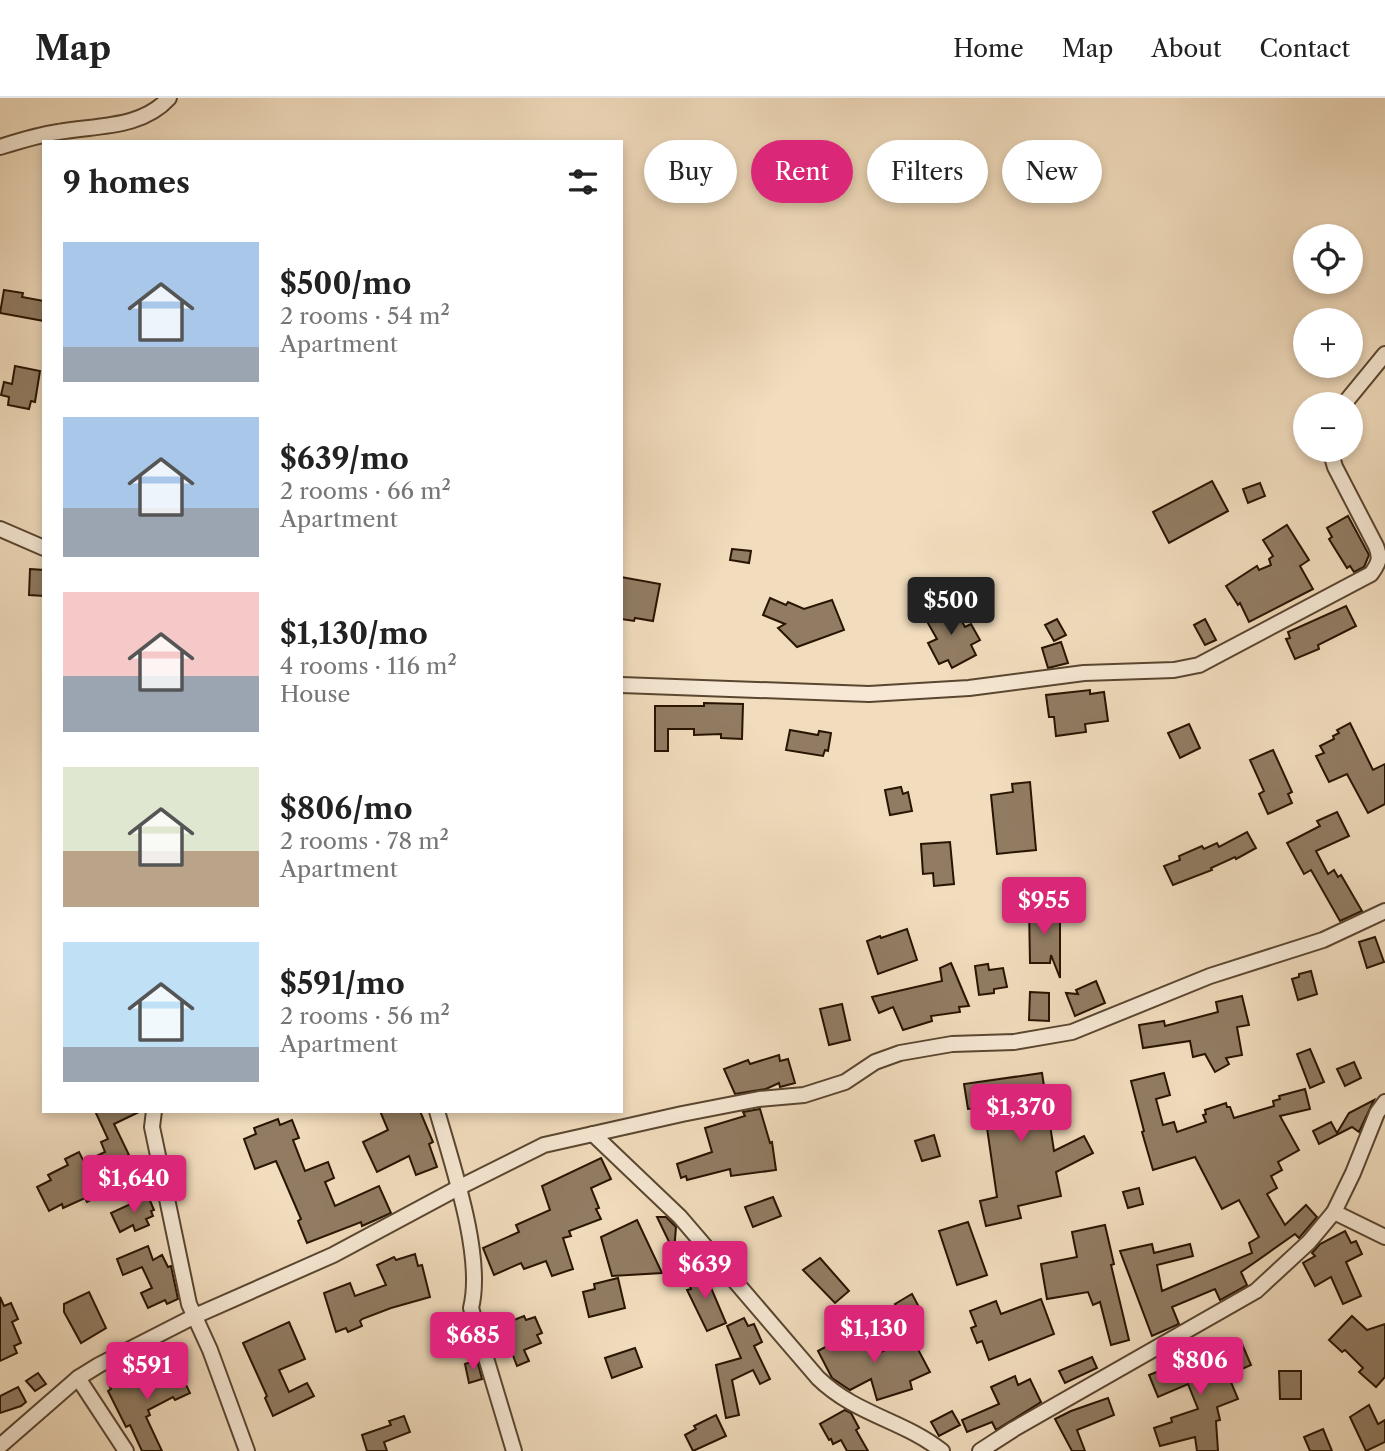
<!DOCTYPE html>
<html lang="en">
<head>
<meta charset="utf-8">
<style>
  :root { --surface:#fff; --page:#f2f2f2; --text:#222; --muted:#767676; --line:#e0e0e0; --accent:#db2777 }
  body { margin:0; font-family:"Libre Caslon Text",serif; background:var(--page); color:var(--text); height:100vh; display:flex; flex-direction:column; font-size:26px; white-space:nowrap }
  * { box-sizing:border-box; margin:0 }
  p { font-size:23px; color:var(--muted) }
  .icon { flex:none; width:38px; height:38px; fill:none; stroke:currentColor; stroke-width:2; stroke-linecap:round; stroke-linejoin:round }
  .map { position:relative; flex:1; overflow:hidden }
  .side { position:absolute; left:42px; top:42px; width:581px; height:973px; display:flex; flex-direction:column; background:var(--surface); border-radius:0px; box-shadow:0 4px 10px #0003 }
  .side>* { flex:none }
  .banner { position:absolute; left:644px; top:42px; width:635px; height:63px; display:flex; gap:14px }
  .fabs { position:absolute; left:1293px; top:126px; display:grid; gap:14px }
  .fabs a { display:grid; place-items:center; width:70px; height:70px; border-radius:50%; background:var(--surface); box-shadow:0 4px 10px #0003; font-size:35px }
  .price { position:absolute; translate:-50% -60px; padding:0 16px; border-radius:7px; background:var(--accent); color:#fff; font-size:23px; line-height:46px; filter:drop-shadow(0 2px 4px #0008) }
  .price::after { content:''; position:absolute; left:50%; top:42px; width:21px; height:16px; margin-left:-10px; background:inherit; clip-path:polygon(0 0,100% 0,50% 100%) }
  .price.selected { background:#222; color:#fff }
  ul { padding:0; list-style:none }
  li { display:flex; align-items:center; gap:21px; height:175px; padding:0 21px }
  li span { display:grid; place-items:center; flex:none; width:196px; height:140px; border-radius:0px; color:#555 }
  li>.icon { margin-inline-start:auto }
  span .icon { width:84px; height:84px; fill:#fffc; stroke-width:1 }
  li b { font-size:30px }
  h2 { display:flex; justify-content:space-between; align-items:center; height:84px; padding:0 21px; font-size:30px }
  .chip { padding:0 24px; border-radius:32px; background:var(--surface); box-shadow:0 4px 10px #0003; font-size:24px; line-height:63px }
  .chip.selected { background:var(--accent); color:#fff }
  header { display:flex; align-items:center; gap:42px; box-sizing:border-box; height:98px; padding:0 35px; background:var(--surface); border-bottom:2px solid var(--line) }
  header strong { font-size:33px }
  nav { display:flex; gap:38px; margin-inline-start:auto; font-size:24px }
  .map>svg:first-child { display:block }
  .building { fill:#917c63; stroke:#281401; stroke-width:2 }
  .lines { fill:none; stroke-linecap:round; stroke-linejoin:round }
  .minor-casing { stroke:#5a4630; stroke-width:18 }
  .minor { stroke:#f6e8d4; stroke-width:14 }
</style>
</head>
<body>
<header>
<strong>Map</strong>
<nav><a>Home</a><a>Map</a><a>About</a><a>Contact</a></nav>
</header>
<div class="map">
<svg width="1385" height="1353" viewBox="0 0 1385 1353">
  <rect width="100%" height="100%" fill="#f1dcbd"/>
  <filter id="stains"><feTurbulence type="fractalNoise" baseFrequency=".00286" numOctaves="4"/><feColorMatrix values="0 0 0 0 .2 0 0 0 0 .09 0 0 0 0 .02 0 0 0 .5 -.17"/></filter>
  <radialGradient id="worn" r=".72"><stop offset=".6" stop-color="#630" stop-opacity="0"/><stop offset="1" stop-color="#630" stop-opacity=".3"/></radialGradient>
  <!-- building -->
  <g class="building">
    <path d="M4,192L23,195L22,199L44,203V223L0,215Z"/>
    <path d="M15,268L40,273L35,304L31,303L29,311L8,307L9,299L1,297L4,284L12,286Z"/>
    <path d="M1212,383L1228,413L1169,445L1153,414Z"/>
    <path d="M1260,385L1265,398L1248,405L1243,391Z"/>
    <path d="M1348,418L1369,457L1364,469L1354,474L1350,468L1347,470L1329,441L1332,439L1327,430Z"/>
    <path d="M1287,427L1309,462L1300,468L1313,491L1249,524L1240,505L1238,507L1226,488L1257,468L1259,472L1271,467L1269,461L1273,458L1263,442Z"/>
    <path d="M732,451L751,453L749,465L730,462Z"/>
    <path d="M30,471L44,472V498L29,497Z"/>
    <path d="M621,479L660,486L653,523L635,520L634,523L621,521Z"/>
    <path d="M770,500L786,507L788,504L804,511L832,502L844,532L797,549L778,530L785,526L763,517Z"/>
    <path d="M952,505L965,529L971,526L980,542L971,547L976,557L952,570L948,562L939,566L928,545L937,541L925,520Z"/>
    <path d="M1346,508L1356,528L1318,547L1319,551L1295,561L1286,541L1290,540L1288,534Z"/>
    <path d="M1057,521L1066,537L1054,543L1045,527Z"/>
    <path d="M1205,521L1216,542L1205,547L1194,527Z"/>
    <path d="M1061,544L1068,565L1048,570L1042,550Z"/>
    <path d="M1090,592V596L1104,594L1108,623L1085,626L1086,634L1056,638L1054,619H1049L1046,597Z"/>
    <path d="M704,605L743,606L742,641L721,640V636L694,637V631H668V653H655V608H704Z"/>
    <path d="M1350,625L1373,672L1385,666V706L1368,715L1347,676L1329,684L1316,658L1324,655L1320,648L1334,641L1333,638L1339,635L1337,632Z"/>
    <path d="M1189,626L1200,650L1180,660L1168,635Z"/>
    <path d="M790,632L818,637L819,633L831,635L828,653L825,652L823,658L786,652Z"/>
    <path d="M1273,652L1292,694L1288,696L1292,705L1268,716L1259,696L1264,693L1250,662Z"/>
    <path d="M1030,684L1036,752L997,756L991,697L1013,694L1012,686Z"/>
    <path d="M901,689L903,696L908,694L912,713L890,717L885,692Z"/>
    <path d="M1337,714L1349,738L1316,753L1328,776L1334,772L1338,779L1341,777L1362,813L1340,823L1311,772L1304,776L1287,745L1320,728L1317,723Z"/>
    <path d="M1247,734L1256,750L1236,761L1235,759L1211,770L1212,772L1173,787L1164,768L1180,762L1179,758L1202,748L1204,751L1217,745L1219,749Z"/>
    <path d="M950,744L954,786L934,788L933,775L923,776L921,746Z"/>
    <path d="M1049,808V818L1060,817V880L1051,857L1050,865H1030L1029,809Z"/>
    <path d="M907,831L917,862L878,876L867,843L880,838L881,840Z"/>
    <path d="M1375,839L1384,864L1367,870L1359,844Z"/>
    <path d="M951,865L969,908L959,909L960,914L931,918L932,923L903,932L893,909L879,915L872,899L942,883L940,870Z"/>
    <path d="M988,866L989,872L1003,870L1007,889L994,891V895L979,897L975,868Z"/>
    <path d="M1311,873L1317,896L1298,902L1292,881L1299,879V876Z"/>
    <path d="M1096,883L1105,905L1075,918L1066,895L1078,896L1076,892Z"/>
    <path d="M1030,894L1049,895V923L1029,922Z"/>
    <path d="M1242,898L1249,927L1237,929L1242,957L1226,960L1229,966L1215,974L1205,956L1193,959L1190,943L1143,950L1139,927L1164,923L1165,928L1218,914L1216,904Z"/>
    <path d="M842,906L850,942L829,947L820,911Z"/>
    <path d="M1310,951L1324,984L1310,990L1297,956Z"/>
    <path d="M779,957L780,963L788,961L795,985L780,989L779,985L766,991L735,996L724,971L748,962L750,966Z"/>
    <path d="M1354,964L1361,980L1345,988L1337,971Z"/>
    <path d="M1042,975L1054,1053L1084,1038L1093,1055L1056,1074L1061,1098L1018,1108L1021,1120L986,1128L980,1103L997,1099L984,1009L968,1011L964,986Z"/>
    <path d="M1164,975L1170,997L1156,1001L1163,1027L1174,1024L1177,1034L1206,1024L1203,1017L1206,1016L1205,1012L1226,1005L1227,1009H1230L1234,1020L1274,1008L1273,1003L1280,1001L1279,998L1305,991L1310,1011L1280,1018L1299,1052L1278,1064L1282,1072L1271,1078L1277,1090L1267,1096L1285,1127L1306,1107L1317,1119L1299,1140L1295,1136L1241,1174L1247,1187L1220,1202L1215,1191L1172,1209L1179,1226L1152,1238L1120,1153L1152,1146L1154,1155L1190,1146L1193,1158L1157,1167L1162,1193L1252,1155L1249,1145L1259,1139L1239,1102L1222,1111L1195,1059L1153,1072L1142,1034L1144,1033L1131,983Z"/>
    <path d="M1374,1002L1359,1034L1352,1029L1319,1046L1313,1033L1331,1024L1337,1035L1349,1015Z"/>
    <path d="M760,1011L770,1045L772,1044L776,1072L731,1078L730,1071L687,1082L686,1078L681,1080L677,1066L712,1054L705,1030L745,1018L743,1014Z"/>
    <path d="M95,1013H141L114,1026L129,1057L113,1065L117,1071L111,1074L114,1082L96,1090L99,1098L87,1104L85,1100L63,1110L62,1106L49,1113L37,1089L51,1082L48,1077L68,1067L65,1061L79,1054L84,1064L105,1054L101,1044L108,1041Z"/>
    <path d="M380,1013H420L433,1044L429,1046L437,1069L416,1077L409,1058L377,1074L363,1044L388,1032Z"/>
    <path d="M278,1021L280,1027L292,1022L299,1040L293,1042L305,1073L328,1064L334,1080L325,1084L335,1108L379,1088L391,1115L362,1128L361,1124L307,1145L298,1123L301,1121L276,1063L255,1071L244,1041L256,1036L254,1030Z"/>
    <path d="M934,1037L940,1058L922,1063L915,1043Z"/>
    <path d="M601,1060L611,1081L591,1090L599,1110L596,1111L601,1121L569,1133L571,1138L563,1140L573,1171L552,1178L546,1163L524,1171L521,1165L494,1177L483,1150L519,1134L516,1127L550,1112L542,1088Z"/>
    <path d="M1139,1090L1143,1106L1128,1110L1123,1094Z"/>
    <path d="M148,1098L154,1112L151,1113L153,1118L146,1121L149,1127L135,1133L133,1127L120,1134L111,1115Z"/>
    <path d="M773,1099L781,1118L753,1129L745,1109Z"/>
    <path d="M657,1119H666L676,1129L674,1154Z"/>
    <path d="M637,1122L662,1175L612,1178L601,1139Z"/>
    <path d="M968,1124L987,1177L957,1187L939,1133Z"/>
    <path d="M1105,1127L1114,1166L1111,1167L1129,1242L1111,1247L1100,1204L1093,1207L1088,1194L1047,1201L1041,1166L1077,1159L1072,1134Z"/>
    <path d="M1345,1133L1351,1145L1356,1143L1362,1156L1346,1164L1361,1198L1343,1206L1331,1179L1315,1188L1303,1165L1315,1158L1312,1155L1320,1146Z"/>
    <path d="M148,1148L153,1162L162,1157L168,1169L171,1168L178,1201L167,1206L165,1202L148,1210L141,1195L152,1190L142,1169L123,1177L117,1161Z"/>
    <path d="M415,1156L418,1168L422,1167L430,1199L391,1210L362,1221L360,1223L362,1228L348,1234L346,1230L336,1234L324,1195L350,1185L355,1198L386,1187L377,1167L394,1159L396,1162Z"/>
    <path d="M820,1160L849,1193L835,1205L803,1172Z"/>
    <path d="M703,1171L726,1225L707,1233L687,1192L691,1191L686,1179Z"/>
    <path d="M618,1180L625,1210L589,1219L583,1194L595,1191L594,1186Z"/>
    <path d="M89,1194L106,1230L81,1245L64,1214V1206Z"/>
    <path d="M912,1196L919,1209L902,1218L895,1206Z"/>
    <path d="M0,1199L4,1208L11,1205L18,1221L12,1224L21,1245L14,1248L17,1255L0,1263Z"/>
    <path d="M1041,1201L1054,1236L989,1262L982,1243L977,1245L971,1230L976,1228L970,1213L996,1203L1001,1216Z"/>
    <path d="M524,1218L526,1222L535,1219L542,1235L537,1237L541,1245L524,1252L529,1263L517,1268L510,1250L506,1252L502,1240L509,1237L504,1226Z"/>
    <path d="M1352,1218L1367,1232L1385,1226V1279L1376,1289L1359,1274L1363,1270L1345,1252L1342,1254L1329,1242Z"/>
    <path d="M744,1220L748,1228L754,1226L762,1244L754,1248L770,1281L760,1286L753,1272L732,1282L739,1317L726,1320L716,1267L741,1260L727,1228Z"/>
    <path d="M289,1224L305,1261L279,1272L289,1294L307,1285L314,1298L273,1318L265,1300L267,1298L243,1245Z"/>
    <path d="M858,1231L872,1258L912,1240L930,1274L910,1283L912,1291L877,1302L871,1281L850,1292L832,1280L818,1253Z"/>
    <path d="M1242,1246L1251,1267L1228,1277L1238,1301L1217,1309L1220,1322L1216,1323L1218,1353H1197L1195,1339L1160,1348L1154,1330L1172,1324L1171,1320L1198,1311L1188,1286L1158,1299L1149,1277L1174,1267L1177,1274L1204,1260L1206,1263Z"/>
    <path d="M635,1250L642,1269L612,1280L605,1260Z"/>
    <path d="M1092,1259L1097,1270L1065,1285L1059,1273Z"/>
    <path d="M477,1262L482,1281L469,1285L465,1266Z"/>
    <path d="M176,1266L190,1295L175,1302L173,1299L148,1312L150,1317L146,1319L162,1353H142L130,1327L126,1329L108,1293L111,1291L109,1287L120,1281L122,1286L132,1281L135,1286Z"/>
    <path d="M1279,1273H1301V1301H1280Z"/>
    <path d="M38,1275L46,1286L35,1293L26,1283Z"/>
    <path d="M1015,1278L1018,1287L1030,1281L1041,1304L996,1332L992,1324L967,1334L962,1322L999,1306L991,1289Z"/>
    <path d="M18,1289L26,1304L21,1308L0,1315V1298Z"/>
    <path d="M1108,1300L1114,1317L1077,1332L1085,1353H1072L1055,1321L1071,1313Z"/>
    <path d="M1369,1307L1378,1326L1385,1322V1344L1366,1353L1350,1319Z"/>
    <path d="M845,1312L851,1315L859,1330L856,1332L868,1353H847L841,1342L833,1346L831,1341L829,1342L820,1326Z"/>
    <path d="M952,1313L960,1327L939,1338L931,1324Z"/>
    <path d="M716,1317L726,1338L693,1353L685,1337L696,1331L694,1328Z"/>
    <path d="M404,1318L410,1334L384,1344L387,1353H367L362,1337L391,1327L389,1323Z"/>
    <path d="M1323,1331L1332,1353H1310L1304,1339Z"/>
  </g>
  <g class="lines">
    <defs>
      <g id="minor">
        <path d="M0,49C19,43 38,37 58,34C96,27 141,31 169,0"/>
        <path d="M1344,306L1385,256"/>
        <path d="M0,431L44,450"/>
        <path d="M621,587L869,596L969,590L1084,575L1174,572L1199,567L1371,476C1379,465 1381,460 1376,448L1335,369L1330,352"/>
        <path d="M154,1013L152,1029L189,1206L210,1252L247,1353"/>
        <path d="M437,1013C452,1066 484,1158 471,1210L514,1353"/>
        <path d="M593,1036L680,1119L818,1280C856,1317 903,1322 942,1353"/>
        <path d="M1334,1114L1385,1139"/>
        <path d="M78,1280L126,1353"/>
        <path d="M0,1348L78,1280L99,1267L195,1218L333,1157L458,1090L544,1047L682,1016L759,1001L804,997L845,984L875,964L900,955L952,946L1014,944L1072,934L1210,878L1323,842L1385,813"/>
        <path d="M980,1353L1014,1331L1256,1193L1309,1144L1334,1114L1353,1075L1377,1015L1385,1004"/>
      </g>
    </defs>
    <!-- minor casing -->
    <use href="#minor" class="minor-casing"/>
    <!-- minor -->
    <use href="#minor" class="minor"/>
  </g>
  <rect width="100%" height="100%" filter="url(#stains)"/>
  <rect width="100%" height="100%" fill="url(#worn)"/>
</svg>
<div class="fabs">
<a><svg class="icon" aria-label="locate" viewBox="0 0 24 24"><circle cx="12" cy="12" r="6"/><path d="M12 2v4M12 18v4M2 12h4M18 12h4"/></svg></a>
<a>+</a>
<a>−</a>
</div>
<b class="price selected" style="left:951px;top:539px">$500</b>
<b class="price" style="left:1044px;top:839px">$955</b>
<b class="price" style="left:1021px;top:1046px">$1,370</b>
<b class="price" style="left:134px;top:1117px">$1,640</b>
<b class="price" style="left:705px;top:1203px">$639</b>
<b class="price" style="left:874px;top:1267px">$1,130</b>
<b class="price" style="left:473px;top:1274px">$685</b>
<b class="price" style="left:1200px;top:1299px">$806</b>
<b class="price" style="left:147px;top:1304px">$591</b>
<div class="banner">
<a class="chip">Buy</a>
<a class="chip selected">Rent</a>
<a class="chip">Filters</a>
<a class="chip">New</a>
</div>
<section class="side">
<h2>9 homes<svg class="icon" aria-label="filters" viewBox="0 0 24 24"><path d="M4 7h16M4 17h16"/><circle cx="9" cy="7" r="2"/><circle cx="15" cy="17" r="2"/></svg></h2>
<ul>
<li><span style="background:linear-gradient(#a9c7e8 75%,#9aa5b1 0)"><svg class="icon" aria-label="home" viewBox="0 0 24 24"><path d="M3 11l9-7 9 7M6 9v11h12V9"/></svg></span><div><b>$500/mo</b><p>2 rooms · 54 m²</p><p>Apartment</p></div></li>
<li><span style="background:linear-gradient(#a9c7e8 65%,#9aa5b1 0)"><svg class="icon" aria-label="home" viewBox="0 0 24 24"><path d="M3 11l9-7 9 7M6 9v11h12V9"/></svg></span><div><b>$639/mo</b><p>2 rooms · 66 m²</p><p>Apartment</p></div></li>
<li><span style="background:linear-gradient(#f6c9c9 60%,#9aa5b1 0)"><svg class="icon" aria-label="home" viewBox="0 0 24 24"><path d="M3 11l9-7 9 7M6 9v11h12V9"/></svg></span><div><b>$1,130/mo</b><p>4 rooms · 116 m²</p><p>House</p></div></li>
<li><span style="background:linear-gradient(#dfe7d0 60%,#b9a48a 0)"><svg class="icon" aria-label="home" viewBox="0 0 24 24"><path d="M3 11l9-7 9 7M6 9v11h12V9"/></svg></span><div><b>$806/mo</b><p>2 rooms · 78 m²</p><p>Apartment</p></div></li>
<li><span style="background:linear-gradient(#bfe0f5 75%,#9aa5b1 0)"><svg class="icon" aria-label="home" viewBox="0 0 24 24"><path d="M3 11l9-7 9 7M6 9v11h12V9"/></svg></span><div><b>$591/mo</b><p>2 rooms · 56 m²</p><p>Apartment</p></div></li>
</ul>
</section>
</div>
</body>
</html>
